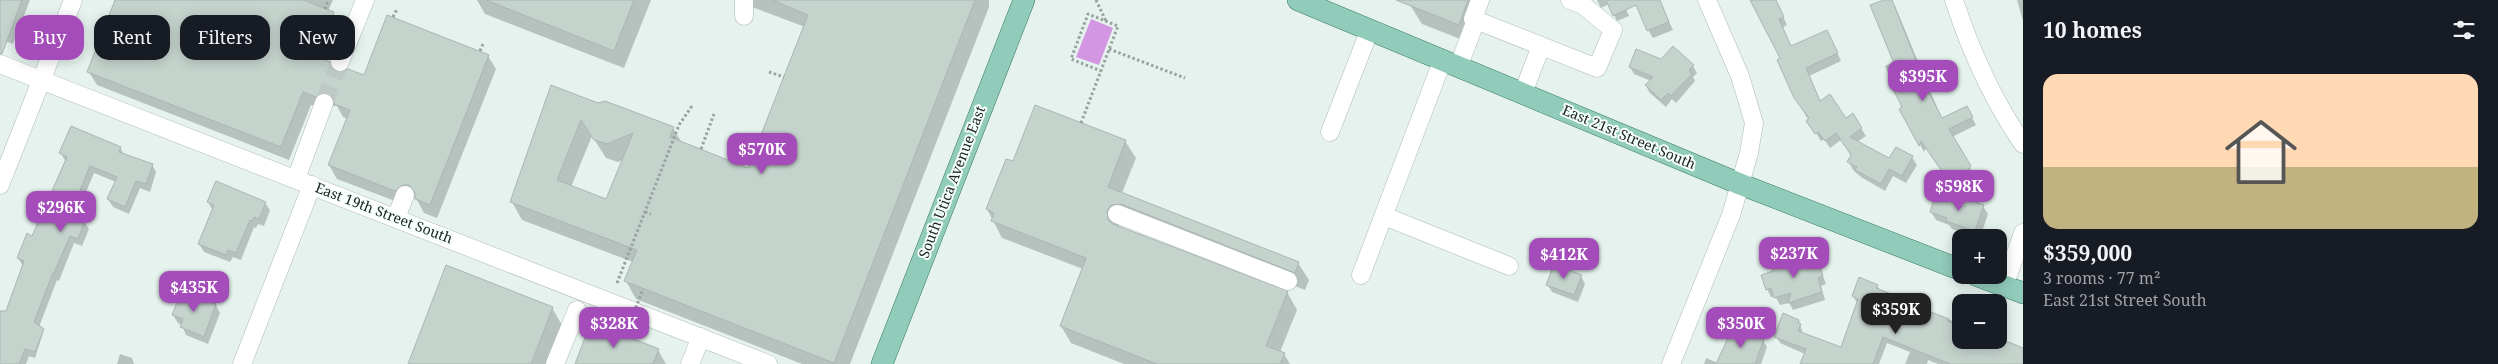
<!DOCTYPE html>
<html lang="en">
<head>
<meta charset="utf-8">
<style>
  :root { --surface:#171b24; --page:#242831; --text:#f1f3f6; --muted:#9ea1a6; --line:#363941; --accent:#a44dba }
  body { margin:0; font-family:"Noto Serif",serif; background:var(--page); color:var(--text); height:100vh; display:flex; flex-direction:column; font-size:19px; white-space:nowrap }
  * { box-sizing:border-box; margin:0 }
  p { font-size:16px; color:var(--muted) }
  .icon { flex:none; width:28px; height:28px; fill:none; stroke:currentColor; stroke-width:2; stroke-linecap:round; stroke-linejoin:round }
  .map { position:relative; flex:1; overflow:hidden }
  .side { display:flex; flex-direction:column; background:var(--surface); width:475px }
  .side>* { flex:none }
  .banner { position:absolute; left:15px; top:15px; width:475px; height:45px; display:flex; gap:10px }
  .fabs { position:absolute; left:1952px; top:229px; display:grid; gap:10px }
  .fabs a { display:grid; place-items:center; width:55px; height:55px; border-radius:10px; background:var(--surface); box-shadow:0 2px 12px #0003; font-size:25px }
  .price { position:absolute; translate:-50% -42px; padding:0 11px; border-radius:10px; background:var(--accent); color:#fff; font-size:16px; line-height:32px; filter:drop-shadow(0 1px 2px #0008) }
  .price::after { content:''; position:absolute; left:50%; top:30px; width:15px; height:11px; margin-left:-8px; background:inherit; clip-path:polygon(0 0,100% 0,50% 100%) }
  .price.on { background:#222; color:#fff }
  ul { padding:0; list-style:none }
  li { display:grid; align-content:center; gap:10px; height:265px; padding:0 20px }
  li+li { border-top:1px solid var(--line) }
  li span { display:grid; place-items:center; height:155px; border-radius:15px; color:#555 }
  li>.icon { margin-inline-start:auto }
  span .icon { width:90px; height:90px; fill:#fffc; stroke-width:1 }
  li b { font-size:21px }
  h2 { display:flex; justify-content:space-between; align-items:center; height:60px; padding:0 20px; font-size:21px }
  .pill { padding:0 18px; border-radius:15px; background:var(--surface); box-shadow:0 2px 12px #0003; font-size:18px; line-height:45px }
  .pill.on { background:var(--accent); color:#fff }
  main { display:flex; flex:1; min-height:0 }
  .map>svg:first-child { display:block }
  .water { fill:#d396e2 }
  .shadow { fill:#0003; fill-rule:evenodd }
  .building { fill:#c5d3cd; stroke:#a9b6b1; fill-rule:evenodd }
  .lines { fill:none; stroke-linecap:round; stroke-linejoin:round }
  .minor-tunnel { stroke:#bec9c5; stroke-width:18; stroke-dasharray:18 9; stroke-linecap:butt }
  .minor-casing { stroke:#aebbb6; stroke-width:19 }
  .major-casing { stroke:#397a67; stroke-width:22 }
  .path { stroke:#98a29e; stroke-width:3; stroke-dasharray:2.5 2.5; stroke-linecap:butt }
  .minor { stroke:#fff; stroke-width:18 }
  .major { stroke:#91cbba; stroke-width:21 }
  .path-bridge { stroke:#98a29e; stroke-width:3; stroke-dasharray:2.5 2.5; stroke-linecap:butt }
  .labels { text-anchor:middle; stroke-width:4; stroke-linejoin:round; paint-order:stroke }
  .street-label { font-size:14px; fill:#202523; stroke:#f4fffa }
</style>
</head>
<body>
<main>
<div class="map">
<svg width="2023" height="364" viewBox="0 0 2023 364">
  <rect width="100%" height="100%" fill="#e5f2ed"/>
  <!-- water -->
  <path class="water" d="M1091,19L1113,28L1099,65L1076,57Z"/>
  <!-- shadow -->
  <g class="shadow">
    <path d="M0,0H30L13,44L0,39Z"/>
    <path d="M117,0H333L328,11L333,13L341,27L327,62L336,73L364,77L488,56L496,69L437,218L424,213L416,198H411L403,204L337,179L329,165L348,119L343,117L337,106H330L324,110L311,105L289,160L97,85L89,72Z"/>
    <path d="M477,0H651L624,68L485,14Z"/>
    <path d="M734,0H989V7L850,364H802L636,299L626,281L633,262L522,220L512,202L552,87L598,105L673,128L682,143L749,170L805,27ZM592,136L606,158L618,162L624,159L607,201L571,187Z"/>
    <path d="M1407,0H1484L1468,42L1422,24Z"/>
    <path d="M1597,0H1622L1629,16L1617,21L1609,4L1601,8Z"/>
    <path d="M1652,0H1659L1673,30L1653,38L1648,30Z"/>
    <path d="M1751,0H1775L1787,25L1782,28L1791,48L1831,39L1841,61L1809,76L1821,102L1861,128L1866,136L1857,142L1890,160L1912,157L1917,165L1906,183L1893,176L1885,191L1861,177L1853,170L1849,162L1852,156L1841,140L1830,148L1824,139L1821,141L1800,106L1782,59Z"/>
    <path d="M1887,0H1891L1895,6L1942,119L1966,107L1976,125L1952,137L1974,175L1970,180L1978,192L1967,200L1983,206L1988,214L1980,238L1952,229L1949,225L1936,220L1931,212L1968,209L1926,148L1924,152L1901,109L1904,108L1885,66L1894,62Z"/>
    <path d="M2017,0H2023V21Z"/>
    <path d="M1662,60L1693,66L1697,73L1693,77L1695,81L1676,103L1672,99L1666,107L1650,93L1646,86L1651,81L1634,74L1630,67Z"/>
    <path d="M1125,141L1136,158L1122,193L1298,263L1309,280L1305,290L1132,221L1121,223L1118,227L1287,292L1297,310L1280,352L1284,354L1290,364H1124L1071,343L1061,326L1083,269L1002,238L987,209L1014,163Z"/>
    <path d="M120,148L125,156L152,165L156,172L150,192L140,188L129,214L113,207L108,199L116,182L94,173L84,197L92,206L85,223L89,229L82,246L74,243L59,281L57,280L39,327L43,333L35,358L29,356L26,364H0V313L7,312L23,266L18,258L33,237L65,161L61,153Z"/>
    <path d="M208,202L265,203L270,210L264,226L258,224L256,228L254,227L241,260L233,257L230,262L204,252L199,244L213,211Z"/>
    <path d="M1796,258L1800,265L1817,260L1826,284L1821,286L1825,300L1793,310L1789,303L1780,305L1775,296L1771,297L1767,289L1775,272Z"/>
    <path d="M1581,276L1585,284L1578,302L1552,292L1547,284Z"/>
    <path d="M1877,286L1881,291L1892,298L1961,324V340L1999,339L2023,348V364H1938L1928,360L1927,364H1905L1910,352L1887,343L1879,364H1801L1805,354L1780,343L1776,336L1799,321L1803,334L1842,348L1857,303L1853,296Z"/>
    <path d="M216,305L220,313L208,344L186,335L182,325L178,323L173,315Z"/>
    <path d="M552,308L562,325L547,364H409Z"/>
    <path d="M1763,340L1767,347L1761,364H1704L1706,358L1718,363Z"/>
    <path d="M658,350L666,364H576Z"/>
    <path d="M120,354L132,358L134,364H117Z"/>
  </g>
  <!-- building -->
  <g class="building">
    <path d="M0,0H22L2,54H0Z"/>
    <path d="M115,0H303L334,12L317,57L330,62L331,68L336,72H342L348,69L364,75L387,15L489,55L430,205L415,199V193L409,185H403L395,191L328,165L350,110L334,104L332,97L328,93H322L316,97L303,92L281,147L87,72Z"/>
    <path d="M486,0H634L614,51Z"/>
    <path d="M772,0H975L834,363L624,281L637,250L510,202L551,85L598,103L605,101L661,122L674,127L670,137L748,168L808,15ZM581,120L594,140L607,144L633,133L606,199L557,180Z"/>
    <path d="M1396,0H1468L1459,25Z"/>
    <path d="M1606,0H1660L1669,22L1647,31L1636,5L1613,16Z"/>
    <path d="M1750,0H1776L1784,17L1779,19L1791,46L1827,30L1838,53L1806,68L1820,101L1830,94L1846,118L1853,113L1862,128L1850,137L1889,158L1896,147L1913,156L1902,176L1889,169L1881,184L1855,170L1857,167L1847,162L1851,155L1836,133L1825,141L1818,132L1815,134L1806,121L1809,118L1794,98L1777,60L1780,58Z"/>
    <path d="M1884,0H1892L1929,93L1942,118L1967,106L1973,117L1949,129L1971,166L1966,172L1974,184L1958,195L1921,141L1919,146L1899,109L1902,107L1890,83L1900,78L1870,5Z"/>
    <path d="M1673,46L1694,65L1689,70L1692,74L1671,96L1668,93L1661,100L1645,85L1653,77L1629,67L1636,49L1661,59Z"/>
    <path d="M1035,105L1126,140L1108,187L1299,262L1295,273L1121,204L1111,205L1107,211L1108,220L1113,224L1288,291L1266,346L1285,353L1280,364H1157L1060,326L1086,258L991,221L994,213L986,209L1006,159L1013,161Z"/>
    <path d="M71,126L121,147L119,152L153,164L146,184L136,181L125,207L107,199L117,177L90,166L79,193L89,197L80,218L85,220L78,239L70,236L54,273H53L34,322L44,329L35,352L25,349L19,364H0V311H6L24,261L17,258L27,233L32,236L67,157L59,153Z"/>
    <path d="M216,181L266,202L259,219L254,217L252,221L250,220L236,253L228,250L226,255L198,244L214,205L207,202Z"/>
    <path d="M1935,196L1966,207L1959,196L1984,205L1975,231L1946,221L1947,218L1930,212Z"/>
    <path d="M1797,257L1799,264L1817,258L1823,276L1818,278L1822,292L1788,303L1791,293L1774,298L1771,288L1766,290L1761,275L1773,271L1771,265Z"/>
    <path d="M1554,264L1582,275L1574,295L1546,285Z"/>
    <path d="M446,265L553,307L531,364H408Z"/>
    <path d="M1859,277L1878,285L1876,288L1891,294L1890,296L1949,319L1948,321L1958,325L1952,340H2004L2023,348V364H1950L1883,337L1873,364H1800L1806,349L1774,337L1783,313L1799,320L1798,323L1801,324L1798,331L1841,347L1858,299L1852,296Z"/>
    <path d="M182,290L216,304L204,337L180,327L183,319L172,315Z"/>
    <path d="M591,322L659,349L653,364H575Z"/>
    <path d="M1733,327L1764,339L1755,364H1716Z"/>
  </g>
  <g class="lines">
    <!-- minor-tunnel -->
    <path class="minor-tunnel" d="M324,103L340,62"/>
    <defs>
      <g id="minor">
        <path d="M744,0V16"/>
        <path d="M1480,0L1473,19L1597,68L1613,30L1583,5L1570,0"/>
        <path d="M1954,0C1971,52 1992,99 2023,144"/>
        <path d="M340,62L365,0"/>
        <path d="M0,64L768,364"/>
        <path d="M1459,65L1476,20"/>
        <path d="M1523,93L1541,46"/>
        <path d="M1330,132L1370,29"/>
        <path d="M296,179L324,103"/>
        <path d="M0,185L73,0"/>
        <path d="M1117,214L1288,281"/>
        <path d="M1384,216L1509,266"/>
        <path d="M396,218L405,195"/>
        <path d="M1361,275L1443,59"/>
        <path d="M2004,286L2023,233"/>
        <path d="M242,364L312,185"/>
        <path d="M555,364L577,310"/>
        <path d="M690,364L701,337"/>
        <path d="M1671,364L1731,215L1749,153L1754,123L1740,76L1707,0"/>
      </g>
      <g id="major">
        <path d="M1298,0L1740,184L1961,270"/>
        <path d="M1975,275L2023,293"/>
        <path d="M882,364L1024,0"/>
      </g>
    </defs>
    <!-- minor casing -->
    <use href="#minor" class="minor-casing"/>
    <!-- major casing -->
    <use href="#major" class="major-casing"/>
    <!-- path -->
    <g class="path">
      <path d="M1096,0L1106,21"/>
      <path d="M325,9L328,0"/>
      <path d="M393,17L397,9"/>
      <path d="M1109,49L1185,78"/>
      <path d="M480,51L483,44"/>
      <path d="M769,72L784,77"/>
      <path d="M1081,123L1118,26L1088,14L1071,59L1101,71"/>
      <path d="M701,149L714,114"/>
      <path d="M645,212L651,214"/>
      <path d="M617,283L679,125L692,106"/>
    </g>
    <!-- minor -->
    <use href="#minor" class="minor"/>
    <!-- major -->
    <use href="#major" class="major"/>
    <!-- path-bridge -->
    <path class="path-bridge" d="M625,336L643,289"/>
  </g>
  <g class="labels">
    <!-- street labels -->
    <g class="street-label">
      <text transform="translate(1629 137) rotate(23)" y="5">East 21st Street South</text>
      <text transform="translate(952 182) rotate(-69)" y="5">South Utica Avenue East</text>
      <text transform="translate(384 213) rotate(21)" y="5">East 19th Street South</text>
    </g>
  </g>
</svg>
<div class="fabs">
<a>+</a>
<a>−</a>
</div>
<b class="price" style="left:1923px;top:102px">$395K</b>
<b class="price" style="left:762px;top:175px">$570K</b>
<b class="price" style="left:1959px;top:212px">$598K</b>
<b class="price" style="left:61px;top:233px">$296K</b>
<b class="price" style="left:1794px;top:279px">$237K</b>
<b class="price" style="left:1564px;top:280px">$412K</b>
<b class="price" style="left:194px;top:313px">$435K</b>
<b class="price on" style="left:1896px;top:335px">$359K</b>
<b class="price" style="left:614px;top:349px">$328K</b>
<b class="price" style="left:1741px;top:349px">$350K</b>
<div class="banner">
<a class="pill on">Buy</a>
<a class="pill">Rent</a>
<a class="pill">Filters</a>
<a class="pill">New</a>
</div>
</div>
<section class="side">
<h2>10 homes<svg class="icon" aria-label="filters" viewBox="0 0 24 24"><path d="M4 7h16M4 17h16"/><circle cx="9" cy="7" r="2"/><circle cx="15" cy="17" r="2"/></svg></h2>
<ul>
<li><span style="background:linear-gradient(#ffd9b3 60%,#c2b280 0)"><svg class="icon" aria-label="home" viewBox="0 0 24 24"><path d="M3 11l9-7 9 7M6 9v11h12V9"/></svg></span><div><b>$359,000</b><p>3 rooms · 77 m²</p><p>East 21st Street South</p></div></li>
</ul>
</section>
</main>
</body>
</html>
